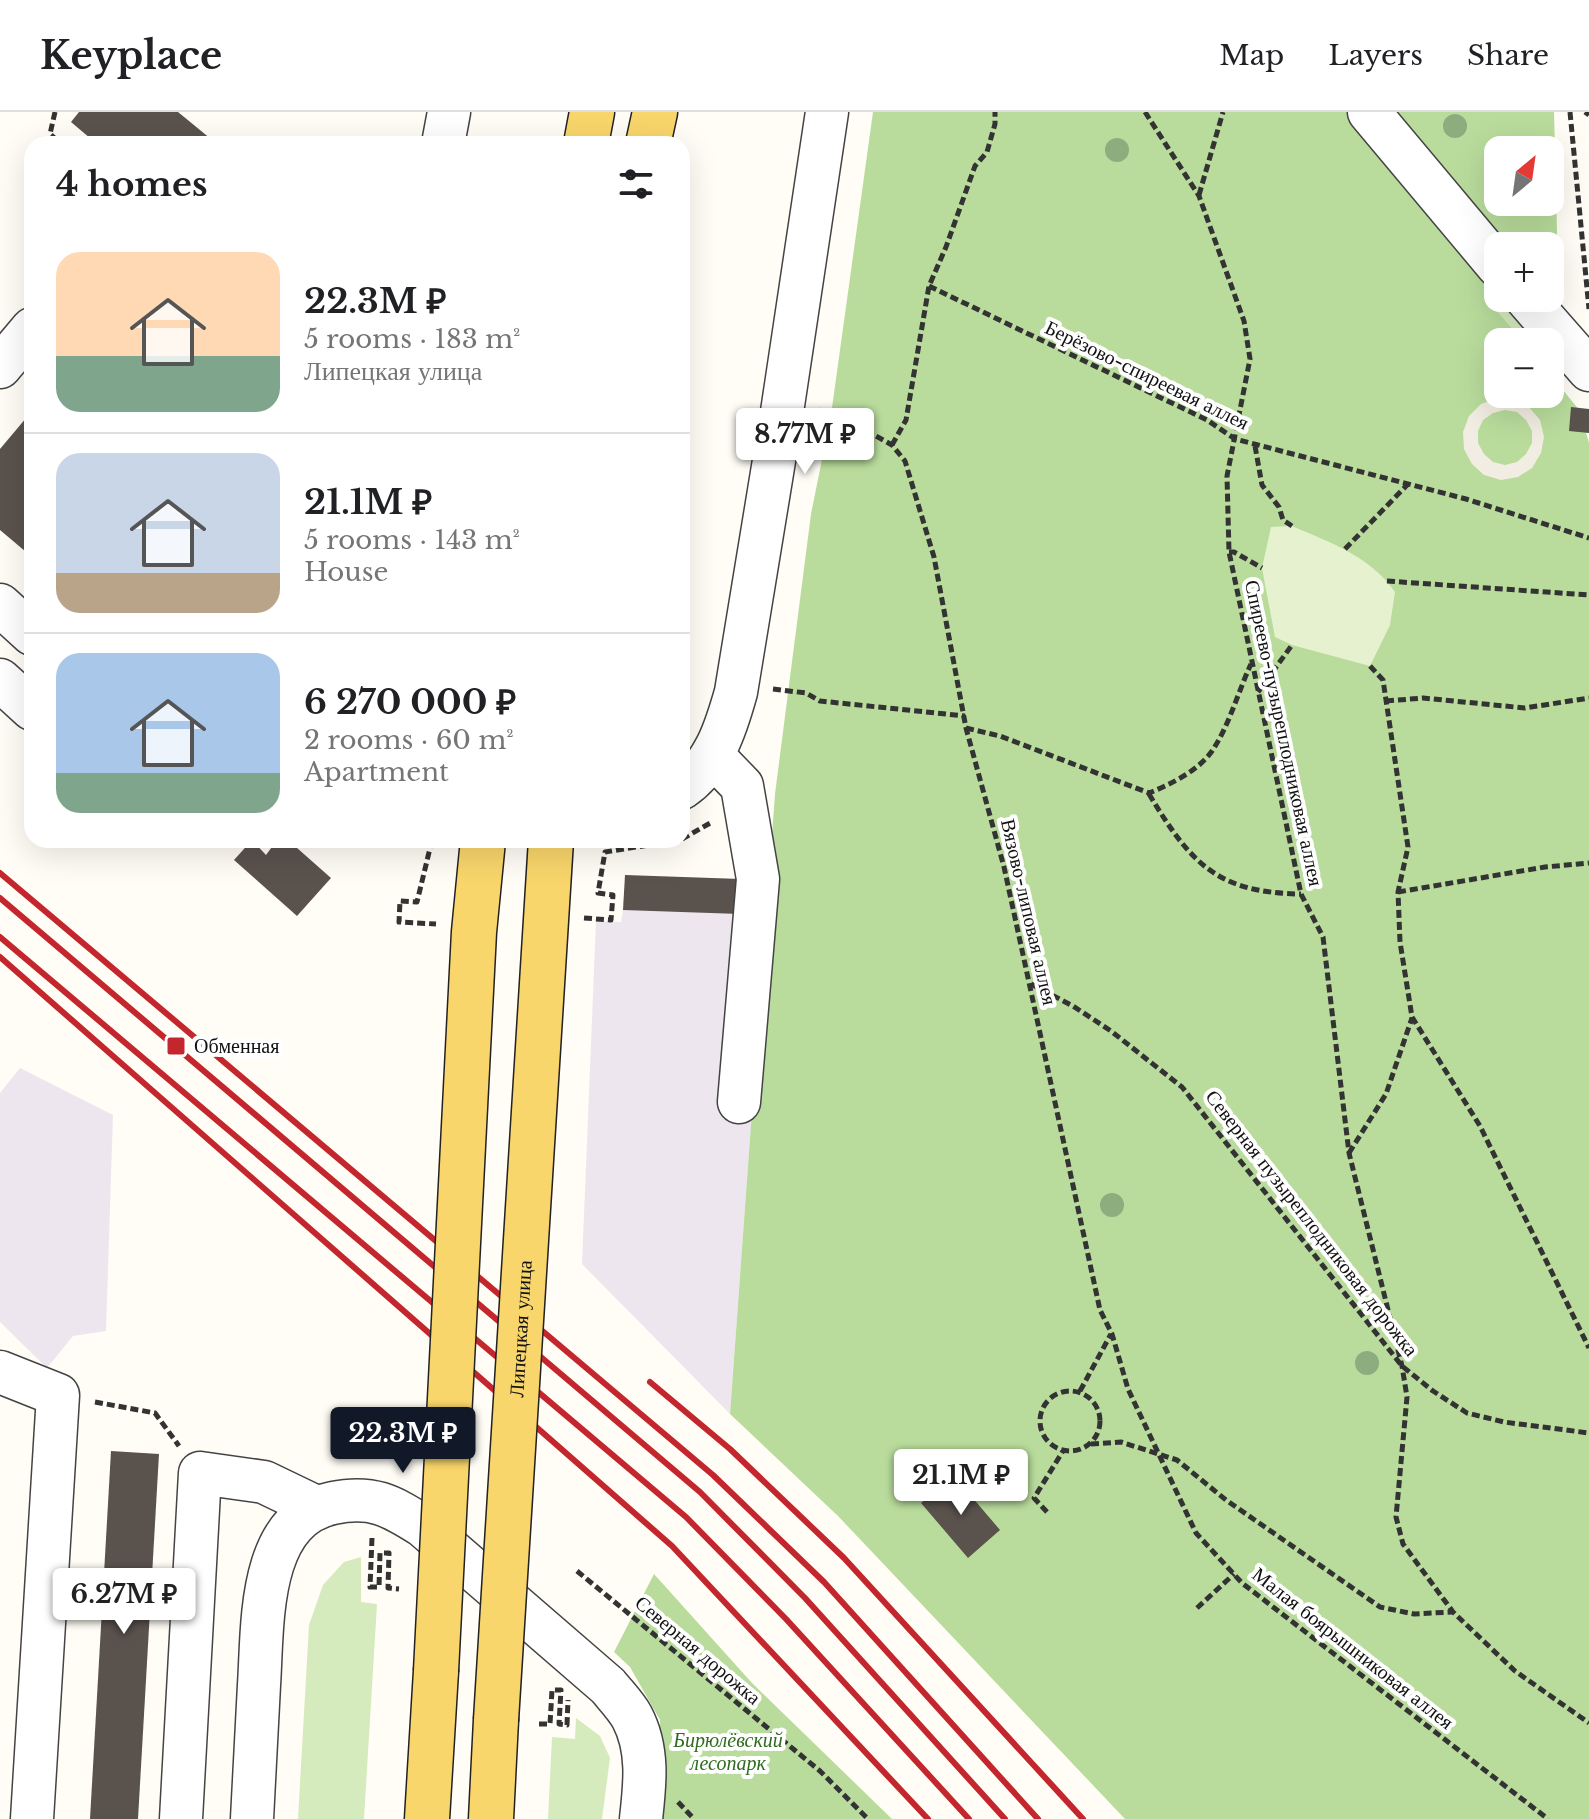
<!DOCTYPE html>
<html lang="en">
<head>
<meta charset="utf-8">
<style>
  :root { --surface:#fff; --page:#f2f2f2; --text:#202124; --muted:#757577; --line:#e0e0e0; --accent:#111827 }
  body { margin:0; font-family:"Libre Baskerville",serif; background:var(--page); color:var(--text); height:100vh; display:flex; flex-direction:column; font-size:30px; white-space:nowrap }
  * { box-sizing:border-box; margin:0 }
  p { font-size:26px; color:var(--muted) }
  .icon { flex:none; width:44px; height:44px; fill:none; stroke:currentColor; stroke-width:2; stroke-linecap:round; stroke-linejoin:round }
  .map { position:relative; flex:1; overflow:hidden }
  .details { position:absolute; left:24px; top:24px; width:666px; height:712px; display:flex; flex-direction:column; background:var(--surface); border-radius:24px; box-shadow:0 8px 32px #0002 }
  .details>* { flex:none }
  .needle { width:52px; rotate:29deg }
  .fabs { position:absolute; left:1484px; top:24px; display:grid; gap:16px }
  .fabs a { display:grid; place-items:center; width:80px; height:80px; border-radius:16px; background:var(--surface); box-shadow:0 8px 32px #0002; font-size:40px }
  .price { position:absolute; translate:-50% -68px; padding:0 18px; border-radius:8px; background:#fff; color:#222; font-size:26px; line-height:52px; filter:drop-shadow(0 2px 4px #0008) }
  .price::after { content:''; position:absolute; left:50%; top:48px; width:24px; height:18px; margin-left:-12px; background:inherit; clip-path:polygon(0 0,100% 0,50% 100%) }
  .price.current { background:var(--accent); color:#fff }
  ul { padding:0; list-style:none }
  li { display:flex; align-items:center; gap:24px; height:200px; padding:0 32px }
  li+li { border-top:2px solid var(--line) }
  li span { display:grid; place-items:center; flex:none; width:224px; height:160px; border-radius:24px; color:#555 }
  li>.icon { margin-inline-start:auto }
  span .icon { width:96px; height:96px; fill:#fffc; stroke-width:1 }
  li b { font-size:34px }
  h2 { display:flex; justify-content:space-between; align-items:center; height:96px; padding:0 32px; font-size:34px }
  header { display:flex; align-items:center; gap:48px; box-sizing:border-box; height:112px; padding:0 40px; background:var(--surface); border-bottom:2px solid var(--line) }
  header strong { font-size:38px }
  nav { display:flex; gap:44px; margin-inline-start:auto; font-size:28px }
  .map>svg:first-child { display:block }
  .industrial { fill:#eee6ef }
  .green { fill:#d5ebbd }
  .forest { fill:#b9dc9c; fill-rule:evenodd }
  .pitch { fill:#e6f2cf }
  .plaza { fill:#f1ede2; fill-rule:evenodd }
  .building { fill:#5a524d }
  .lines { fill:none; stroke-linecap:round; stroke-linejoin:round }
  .minor-casing { stroke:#444; stroke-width:45 }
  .major-casing { stroke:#222; stroke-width:47 }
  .path { stroke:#333; stroke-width:5; stroke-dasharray:8 4; stroke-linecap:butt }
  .minor { stroke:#fff; stroke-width:42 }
  .major { stroke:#f9d66b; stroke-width:44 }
  .rail { stroke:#c4262e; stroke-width:6 }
  .major-bridge-casing { stroke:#222; stroke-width:47; stroke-linecap:butt }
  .major-bridge { stroke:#f9d66b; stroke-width:44 }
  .tree { fill:#8dad7f }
  .poi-dot { fill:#c4262e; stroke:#fff; stroke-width:3 }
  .labels { text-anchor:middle; stroke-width:8; stroke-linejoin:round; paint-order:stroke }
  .street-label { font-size:20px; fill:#111; stroke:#fff }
  .poi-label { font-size:20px; fill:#111; stroke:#fff; text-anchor:start }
  .park-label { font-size:20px; font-style:italic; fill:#2f6b1f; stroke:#fff }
</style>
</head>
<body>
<header>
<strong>Keyplace</strong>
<nav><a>Map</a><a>Layers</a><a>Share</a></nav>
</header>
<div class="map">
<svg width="1589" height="1707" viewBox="0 0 1589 1707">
  <rect width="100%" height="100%" fill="#fffdf5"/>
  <!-- industrial -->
  <g class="industrial">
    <path d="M768,779L730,1302L582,1152L596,809L621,810L623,798Z"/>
    <path d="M20,956L113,1003L106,1219L73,1224L47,1256L0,1210V981Z"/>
  </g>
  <!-- green -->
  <g class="green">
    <path d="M1492,179L1498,181V186H1505L1510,191L1544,230H1521L1486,186Z"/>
    <path d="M361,1445V1490L377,1492L364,1707H298L309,1513L323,1473L344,1450Z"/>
    <path d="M576,1606L600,1624L610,1646L602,1707H548L552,1625L575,1627Z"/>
  </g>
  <!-- forest -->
  <g class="forest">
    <path d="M873,0H1554L1559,197L1550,186V134H1504L1490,120L1486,186L1523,230H1498V282H1550V262L1580,299L1589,331V1707H1125L838,1404L730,1302L775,682L811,402L831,303ZM1498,38H1550V90H1498Z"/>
    <path d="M654,1462L752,1571L892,1707H660V1608L630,1555L614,1540Z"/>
  </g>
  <!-- pitch -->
  <path class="pitch" d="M1292,414C1331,431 1370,444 1395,480L1390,513L1370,554L1292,533L1275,525L1262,456L1271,415Z"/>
  <!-- plaza -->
  <path class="plaza" d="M1497,286L1514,287L1529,295L1540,308L1544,325L1541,341L1532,356L1518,365L1501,368L1484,363L1472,352L1464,337L1463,320L1469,304L1481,292ZM1505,298L1517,300L1526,308L1532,319V331L1526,342L1517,350L1505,353L1493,350L1484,342L1478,331V319L1483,308L1493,301Z"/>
  <!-- building -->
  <g class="building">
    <path d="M79,0H178L217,32H97L71,10Z"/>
    <path d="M1571,295L1589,297V321L1569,319Z"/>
    <path d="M32,299V445L0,418V337Z"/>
    <path d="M252,728L266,743L277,728H288L331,766L297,804L234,748Z"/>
    <path d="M625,763L741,767L740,802L623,798Z"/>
    <path d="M111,1339L159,1342L138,1707H90Z"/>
    <path d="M954,1364L1000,1418L968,1446L921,1391Z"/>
  </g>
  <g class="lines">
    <defs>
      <g id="minor">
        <path d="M1369,0L1498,154"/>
        <path d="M443,32L449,0"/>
        <path d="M1526,186L1589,258"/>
        <path d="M0,255L32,217"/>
        <path d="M0,493L32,522"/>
        <path d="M0,568L32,597"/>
        <path d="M712,643L742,674L758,767L739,990"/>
        <path d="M682,676C714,654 726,616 736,580L782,300L827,0"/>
        <path d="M0,1260L58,1283L32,1707"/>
        <path d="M181,1707L200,1361L264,1370L316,1395"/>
        <path d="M252,1707C254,1662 257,1618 259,1573C263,1513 257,1407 333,1391C372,1383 390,1393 423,1414L608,1574C616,1584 626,1594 632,1605C649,1637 645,1672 641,1707"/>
      </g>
      <g id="major">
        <path d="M586,32L592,0"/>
        <path d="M648,32L655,0"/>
        <path d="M427,1707L436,1559"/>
        <path d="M491,1707L496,1608"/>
      </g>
    </defs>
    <!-- minor casing -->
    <use href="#minor" class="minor-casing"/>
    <!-- major casing -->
    <use href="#major" class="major-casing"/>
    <!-- path -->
    <g class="path">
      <path d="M55,0L50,22L61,32"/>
      <path d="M1145,0L1199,84L1244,209L1250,247L1227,364L1229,440L1301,782L1323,825L1349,1041L1402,1254L1407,1285L1396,1405L1403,1432L1453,1500L1515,1559L1589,1611"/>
      <path d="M1570,0L1589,197"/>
      <path d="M1585,0L1589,3"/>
      <path d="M1199,83L1223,0"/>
      <path d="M929,174L1207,308L1235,327L1466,387L1589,426"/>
      <path d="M819,298L847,308L855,318"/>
      <path d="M819,306L876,324L892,333L905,349L934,445L966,616L1004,755L1100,1198L1112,1222L1128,1277L1196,1421L1242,1471L1548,1707"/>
      <path d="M892,333L906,308L929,174L946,135L975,54L987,40L995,12V0"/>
      <path d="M1255,334L1262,373L1279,395L1283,408L1292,414"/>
      <path d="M1345,437L1408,372"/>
      <path d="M1229,440H1234L1262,456"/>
      <path d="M1387,469L1589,483"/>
      <path d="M1370,554L1383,568L1408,735L1398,780L1400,830L1412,905L1480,1014L1589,1236"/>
      <path d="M773,577L806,581L820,589L965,604"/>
      <path d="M1258,580L1292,533"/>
      <path d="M1386,589L1423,586L1525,596L1589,586"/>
      <path d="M966,616L1000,624L1149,681C1171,672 1198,659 1212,639C1229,614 1238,580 1251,552"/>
      <path d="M1149,682C1190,750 1216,781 1301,782"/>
      <path d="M682,727L712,710"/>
      <path d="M432,728L417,790L400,789L399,810L436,812"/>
      <path d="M1398,780L1545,755L1589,751"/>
      <path d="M584,806L611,808L613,783L598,781L605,740L680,728"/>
      <path d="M1031,872L1073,894L1111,919L1182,975L1402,1254L1433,1279L1467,1301L1504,1310L1589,1321"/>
      <path d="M1349,1041L1386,982L1412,906"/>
      <path d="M1080,1279L1111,1222"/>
      <circle cx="1070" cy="1309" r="30"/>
      <path d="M95,1290L155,1301L179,1334"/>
      <path d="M1091,1332L1121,1330L1177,1348L1226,1388L1380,1495L1414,1502L1452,1500"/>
      <path d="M1047,1400L1034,1386L1063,1339"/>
      <path d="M372,1426L370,1475H379L380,1441H389L388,1476L399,1477"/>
      <path d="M577,1459L820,1659L868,1707"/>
      <path d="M1197,1496L1234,1462"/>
      <path d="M539,1612H550L552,1578H561L559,1612L567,1613L568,1588"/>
      <path d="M678,1690L694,1707"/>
    </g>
    <!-- minor -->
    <use href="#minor" class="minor"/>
    <!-- major -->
    <use href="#major" class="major"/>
    <!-- rail -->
    <g class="rail">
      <path d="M0,761L713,1363L824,1470L1038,1707"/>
      <path d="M0,786L700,1380L805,1486L1005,1707"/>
      <path d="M0,825L686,1405L786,1507L969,1707"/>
      <path d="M0,845L672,1434L928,1707"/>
      <path d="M650,1270L730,1337L844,1446L1083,1707"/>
    </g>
    <defs>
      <g id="major-bridge">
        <path d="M436,1559L474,820L483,728"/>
        <path id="s1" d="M496,1608L551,728"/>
      </g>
    </defs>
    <!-- major-bridge casing -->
    <use href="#major-bridge" class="major-bridge-casing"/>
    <!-- major-bridge -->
    <use href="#major-bridge" class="major-bridge"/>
  </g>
  <!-- trees -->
  <g class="tree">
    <circle cx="1455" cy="14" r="12"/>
    <circle cx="1117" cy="38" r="12"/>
    <circle cx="1112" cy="1093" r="12"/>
    <circle cx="1367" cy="1251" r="12"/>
  </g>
  <!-- markers -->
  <rect class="poi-dot" x="166" y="924" width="20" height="20" rx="4"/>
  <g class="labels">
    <!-- street labels -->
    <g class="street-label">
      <text transform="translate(1147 263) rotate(26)" y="7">Берёзово-спиреевая аллея</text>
      <text transform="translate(1284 621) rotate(78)" y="7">Спиреево-пузыреплодниковая аллея</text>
      <text transform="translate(1029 800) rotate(77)" y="7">Вязово-липовая аллея</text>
      <text transform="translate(1312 1111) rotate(52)" y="7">Северная пузыреплодниковая дорожка</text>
      <text dy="7" stroke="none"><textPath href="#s1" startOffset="392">Липецкая улица</textPath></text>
      <text transform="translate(1353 1536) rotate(38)" y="7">Малая боярышниковая аллея</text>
      <text transform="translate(698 1538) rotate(40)" y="7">Северная дорожка</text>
    </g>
    <!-- poi labels -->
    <g class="poi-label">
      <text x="194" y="941">Обменная</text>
    </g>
    <!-- park labels -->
    <g class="park-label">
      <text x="728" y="1635">Бирюлёвский<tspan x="728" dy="23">лесопарк</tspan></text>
    </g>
  </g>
</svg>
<div class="fabs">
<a><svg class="needle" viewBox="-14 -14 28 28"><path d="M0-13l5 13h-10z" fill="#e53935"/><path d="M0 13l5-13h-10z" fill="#757577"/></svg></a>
<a>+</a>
<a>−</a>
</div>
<b class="price" style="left:805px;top:364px">8.77M ₽</b>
<b class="price current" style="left:403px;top:1363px">22.3M ₽</b>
<b class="price" style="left:961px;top:1405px">21.1M ₽</b>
<b class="price" style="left:124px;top:1524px">6.27M ₽</b>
<section class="details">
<h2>4 homes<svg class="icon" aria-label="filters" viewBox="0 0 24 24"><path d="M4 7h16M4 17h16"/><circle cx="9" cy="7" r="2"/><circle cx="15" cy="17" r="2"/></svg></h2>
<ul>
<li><span style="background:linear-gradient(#ffd9b3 65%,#7fa58c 0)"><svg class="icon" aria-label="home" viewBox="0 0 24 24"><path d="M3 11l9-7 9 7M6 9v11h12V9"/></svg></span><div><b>22.3M ₽</b><p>5 rooms · 183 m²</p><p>Липецкая улица</p></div></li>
<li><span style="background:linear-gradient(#c9d6e8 75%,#b9a48a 0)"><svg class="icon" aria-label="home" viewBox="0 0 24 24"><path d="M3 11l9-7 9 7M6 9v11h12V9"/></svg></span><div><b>21.1M ₽</b><p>5 rooms · 143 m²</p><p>House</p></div></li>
<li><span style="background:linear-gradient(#a9c7e8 75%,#7fa58c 0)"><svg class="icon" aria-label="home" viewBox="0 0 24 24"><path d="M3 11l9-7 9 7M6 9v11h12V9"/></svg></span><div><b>6 270 000 ₽</b><p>2 rooms · 60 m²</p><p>Apartment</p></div></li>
</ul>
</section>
</div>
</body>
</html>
